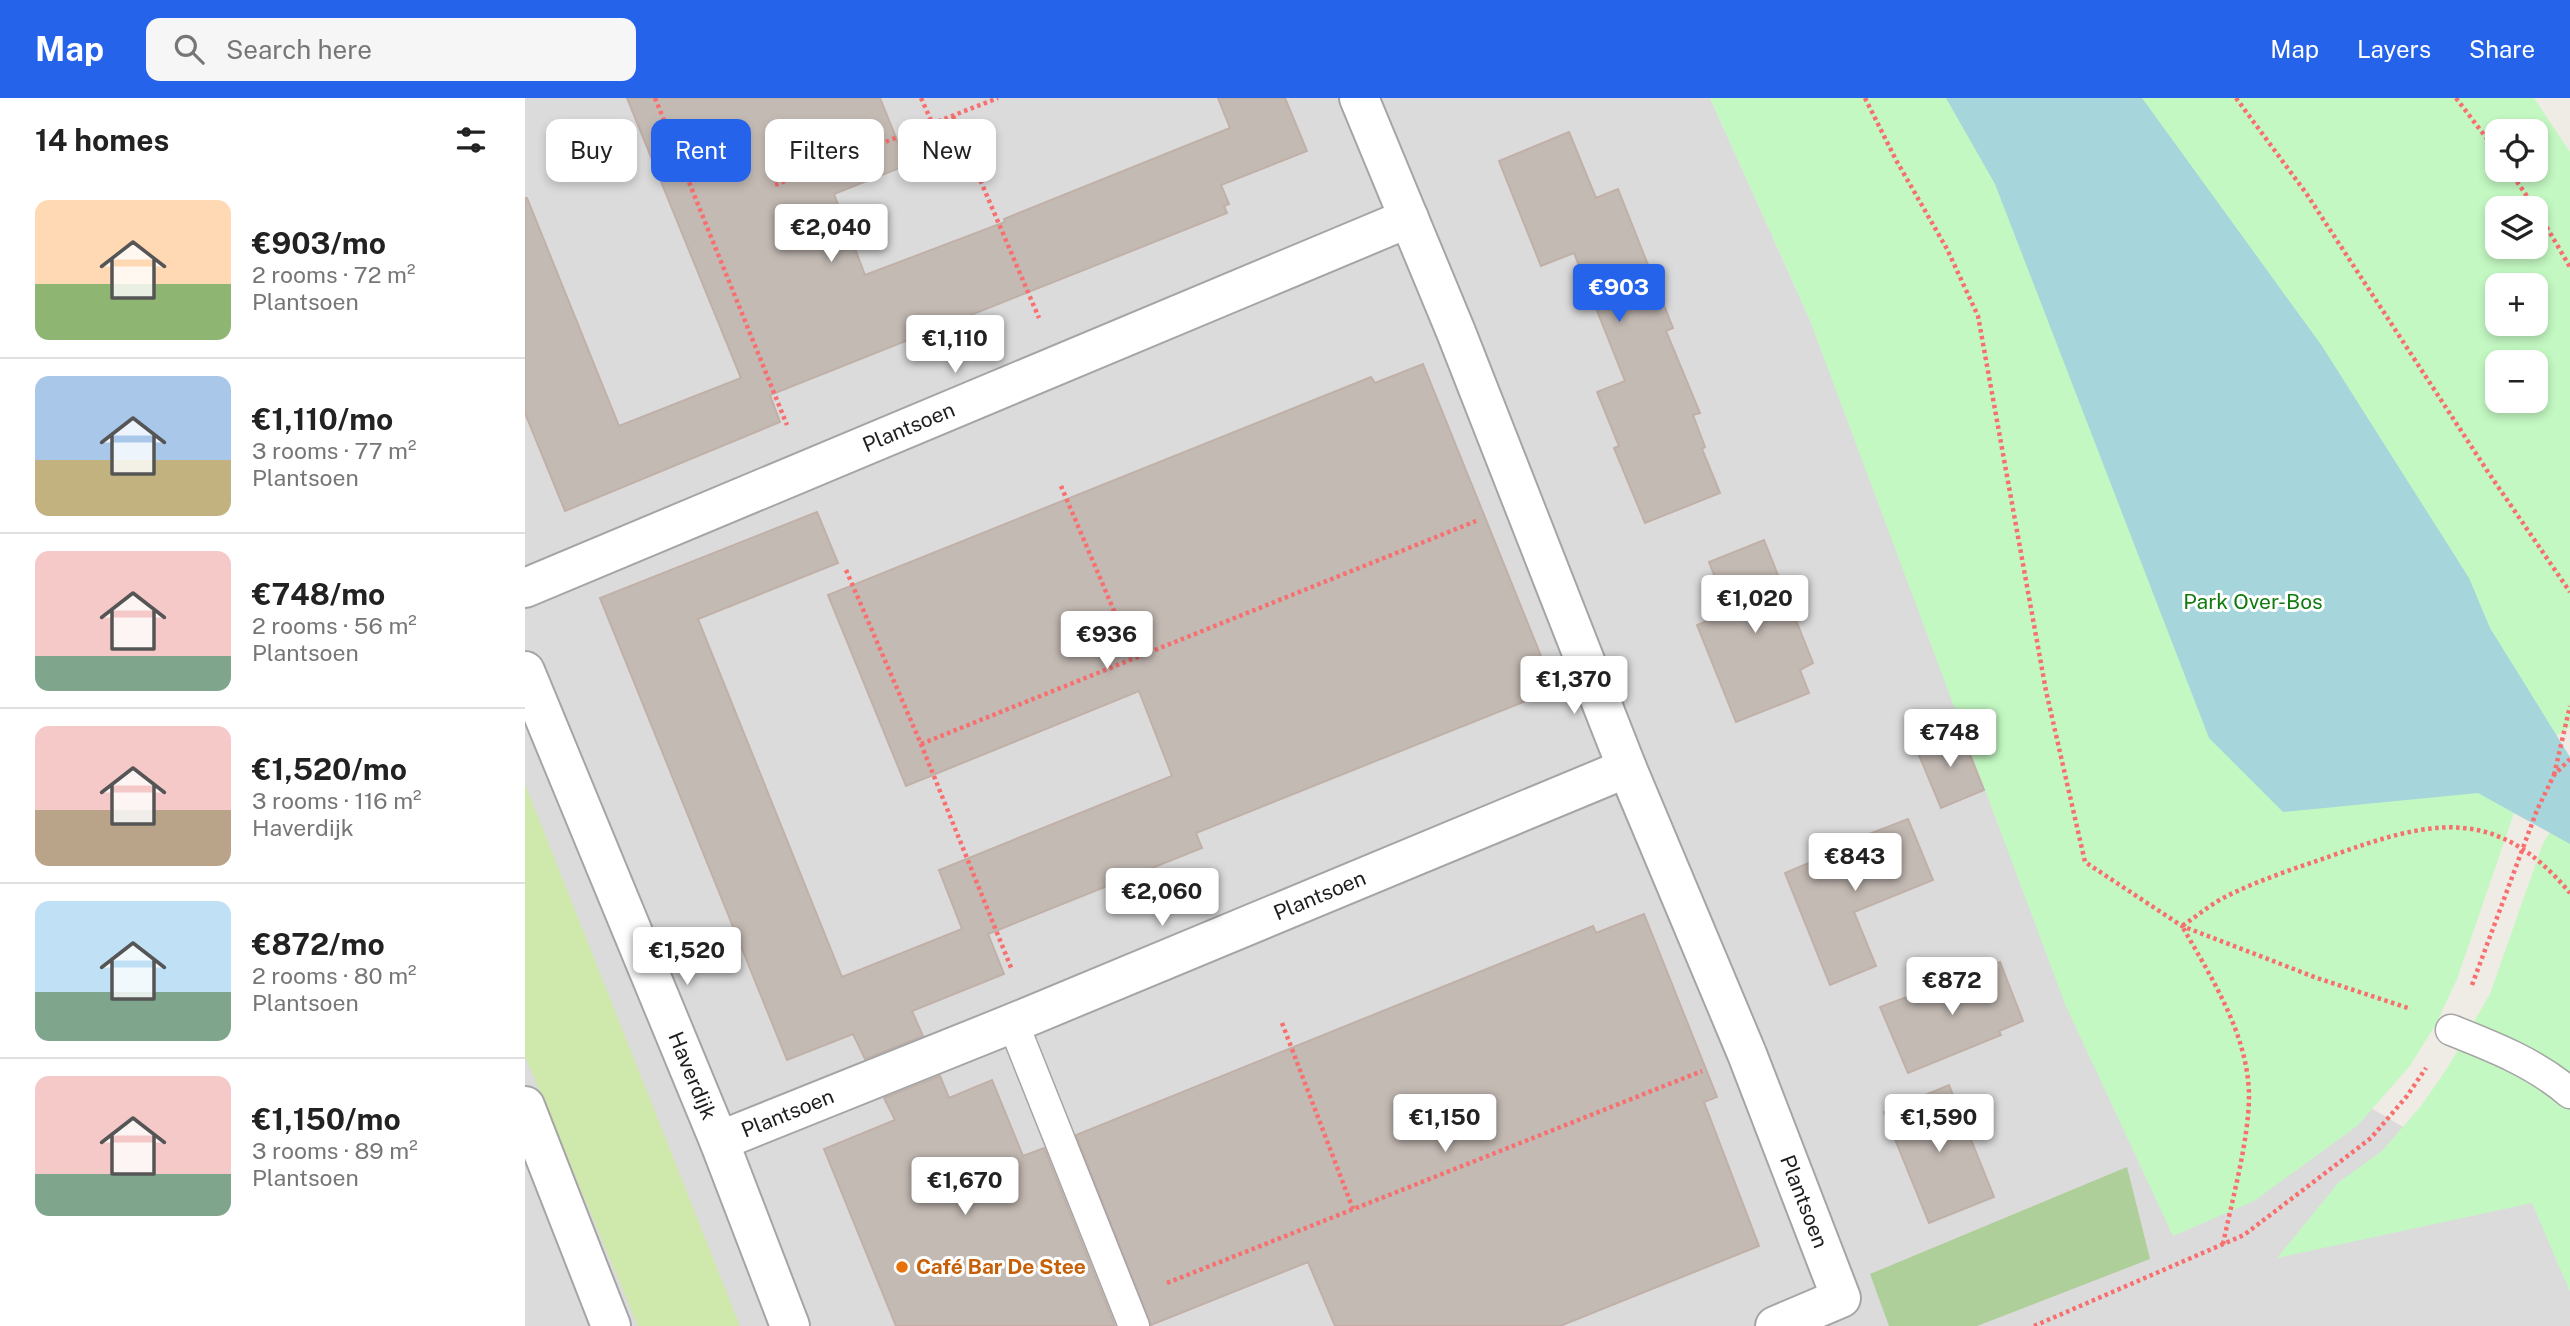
<!DOCTYPE html>
<html lang="en">
<head>
<meta charset="utf-8">
<style>
  :root { --surface:#fff; --page:#f6f6f6; --text:#222; --muted:#767676; --line:#e0e0e0; --accent:#2563eb }
  body { margin:0; font-family:"Public Sans",sans-serif; background:var(--page); color:var(--text); height:100vh; display:flex; flex-direction:column; font-size:26px; white-space:nowrap }
  * { box-sizing:border-box; margin:0 }
  p { font-size:23px; color:var(--muted) }
  .icon { flex:none; width:38px; height:38px; fill:none; stroke:currentColor; stroke-width:2; stroke-linecap:round; stroke-linejoin:round }
  .map { position:relative; flex:1; overflow:hidden }
  .details { display:flex; flex-direction:column; background:var(--surface); width:525px }
  .details>* { flex:none }
  .guide { position:absolute; left:21px; top:21px; width:665px; height:63px; display:flex; gap:14px }
  .fabs { position:absolute; left:1960px; top:21px; display:grid; gap:14px }
  .fabs a { display:grid; place-items:center; width:63px; height:63px; border-radius:14px; background:var(--surface); box-shadow:0 4px 10px #0003; font-size:35px }
  .price { position:absolute; translate:-50% -60px; padding:0 16px; border-radius:7px; background:#fff; color:#222; font-size:23px; line-height:46px; filter:drop-shadow(0 2px 4px #0008) }
  .price::after { content:''; position:absolute; left:50%; top:42px; width:21px; height:16px; margin-left:-10px; background:inherit; clip-path:polygon(0 0,100% 0,50% 100%) }
  .price.on { background:var(--accent); color:#fff }
  ul { padding:0; list-style:none }
  li { display:flex; align-items:center; gap:21px; height:175px; padding:0 35px }
  li+li { border-top:2px solid var(--line) }
  li span { display:grid; place-items:center; flex:none; width:196px; height:140px; border-radius:14px; color:#555 }
  li>.icon { margin-inline-start:auto }
  span .icon { width:84px; height:84px; fill:#fffc; stroke-width:1 }
  li b { font-size:30px }
  h2 { display:flex; justify-content:space-between; align-items:center; height:84px; padding:0 35px; font-size:30px }
  .pill { padding:0 24px; border-radius:14px; background:var(--surface); box-shadow:0 4px 10px #0003; font-size:24px; line-height:63px }
  .pill.on { background:var(--accent); color:#fff }
  header { display:flex; align-items:center; gap:42px; box-sizing:border-box; height:98px; padding:0 35px; background:var(--accent); color:#fff }
  header strong { font-size:33px }
  nav { display:flex; gap:38px; margin-inline-start:auto; font-size:24px }
  .search { width:490px; height:63px; background:var(--page); display:flex; align-items:center; gap:18px; box-sizing:border-box; padding:0 24px; border-radius:14px; color:var(--muted); font-size:26px }
  main { display:flex; flex:1; min-height:0 }
  .map>svg:first-child { display:block }
  .residential { fill:#dcdbdb }
  .grass { fill:#cfe8ab }
  .forest { fill:#aece9a }
  .park { fill:#c3f8c2; fill-rule:evenodd }
  .water { fill:#a6d5dc }
  .building { fill:#c4bab4; stroke:#c0b0a7; stroke-width:2 }
  .lines { fill:none; stroke-linecap:round; stroke-linejoin:round }
  .lane-casing { stroke:#a5a5a5; stroke-width:33 }
  .street-casing { stroke:#a5a5a5; stroke-width:42 }
  .path { stroke:#f76f6e; stroke-width:4.5; stroke-dasharray:3.5 3.5; stroke-linecap:butt }
  .lane { stroke:#fff; stroke-width:30 }
  .street { stroke:#fff; stroke-width:38 }
  .path-bridge { stroke:#f76f6e; stroke-width:4.5; stroke-dasharray:3.5 3.5; stroke-linecap:butt }
  .food-dot { fill:#e8710a; stroke:#fff; stroke-width:2.5 }
  .labels { text-anchor:middle; stroke-width:6; stroke-linejoin:round; paint-order:stroke }
  .street-label { font-size:21px; fill:#1e1e1e; stroke:#fff }
  .park-label { font-size:21px; fill:#0f7b0e; stroke:#fff }
  .food-label { font-size:21px; font-weight:bold; fill:#c56008; stroke:#fff; text-anchor:start }
</style>
</head>
<body>
<header>
<strong>Map</strong>
<div class="search"><svg class="icon" aria-label="search" viewBox="0 0 24 24"><circle cx="10" cy="10" r="6"/><path d="M15 15l6 6"/></svg>Search here</div>
<nav><a>Map</a><a>Layers</a><a>Share</a></nav>
</header>
<main>
<section class="details">
<h2>14 homes<svg class="icon" aria-label="filters" viewBox="0 0 24 24"><path d="M4 7h16M4 17h16"/><circle cx="9" cy="7" r="2"/><circle cx="15" cy="17" r="2"/></svg></h2>
<ul>
<li><span style="background:linear-gradient(#ffd9b3 60%,#8fb573 0)"><svg class="icon" aria-label="home" viewBox="0 0 24 24"><path d="M3 11l9-7 9 7M6 9v11h12V9"/></svg></span><div><b>€903/mo</b><p>2 rooms · 72 m²</p><p>Plantsoen</p></div></li>
<li><span style="background:linear-gradient(#a9c7e8 60%,#c2b280 0)"><svg class="icon" aria-label="home" viewBox="0 0 24 24"><path d="M3 11l9-7 9 7M6 9v11h12V9"/></svg></span><div><b>€1,110/mo</b><p>3 rooms · 77 m²</p><p>Plantsoen</p></div></li>
<li><span style="background:linear-gradient(#f6c9c9 75%,#7fa58c 0)"><svg class="icon" aria-label="home" viewBox="0 0 24 24"><path d="M3 11l9-7 9 7M6 9v11h12V9"/></svg></span><div><b>€748/mo</b><p>2 rooms · 56 m²</p><p>Plantsoen</p></div></li>
<li><span style="background:linear-gradient(#f6c9c9 60%,#b9a48a 0)"><svg class="icon" aria-label="home" viewBox="0 0 24 24"><path d="M3 11l9-7 9 7M6 9v11h12V9"/></svg></span><div><b>€1,520/mo</b><p>3 rooms · 116 m²</p><p>Haverdijk</p></div></li>
<li><span style="background:linear-gradient(#bfe0f5 65%,#7fa58c 0)"><svg class="icon" aria-label="home" viewBox="0 0 24 24"><path d="M3 11l9-7 9 7M6 9v11h12V9"/></svg></span><div><b>€872/mo</b><p>2 rooms · 80 m²</p><p>Plantsoen</p></div></li>
<li><span style="background:linear-gradient(#f6c9c9 70%,#7fa58c 0)"><svg class="icon" aria-label="home" viewBox="0 0 24 24"><path d="M3 11l9-7 9 7M6 9v11h12V9"/></svg></span><div><b>€1,150/mo</b><p>3 rooms · 89 m²</p><p>Plantsoen</p></div></li>
</ul>
</section>
<div class="map">
<svg width="2045" height="1228" viewBox="0 0 2045 1228">
  <rect width="100%" height="100%" fill="#efebe5"/>
  <!-- residential -->
  <path class="residential" d="M0,0H1185L1284,220L1580,854L2008,1105L2045,1192V1228H0Z"/>
  <!-- grass -->
  <path class="grass" d="M0,686L215,1228H113L0,958Z"/>
  <!-- forest -->
  <path class="forest" d="M1602,1069L1625,1161L1452,1228H1364L1345,1176Z"/>
  <!-- park -->
  <g class="park">
    <path d="M1185,0H2009L2045,54V629L2018,646L1990,712L1932,881L1911,926L1884,969L1832,1028L1729,1103L1648,1138L1540,906L1284,220ZM1972,33H2011V72H1972ZM1972,110H2011V149H1972ZM1972,187H2011V226H1972ZM1972,264H2011V303H1972Z"/>
    <path d="M2045,697V1194L2007,1105L1752,1160L1814,1084L1857,1053L1896,1008L1923,969L1965,896L2017,748Z"/>
  </g>
  <!-- water -->
  <path class="water" d="M1421,0H1617L1797,248L1944,480L1965,530L2045,659V746L1953,695L1758,714L1684,640L1470,86Z"/>
  <!-- building -->
  <g class="building">
    <path d="M102,0H355L382,67L309,96L340,177L480,124L479,121L705,30L693,0H760L782,53L696,87L704,106L699,108L702,115L245,297L255,324L40,413L0,315V100H2L94,328L216,280Z"/>
    <path d="M1044,34L1071,100L1093,91L1148,230L1141,233L1175,315L1168,317L1180,349L1177,351L1195,395L1120,425L1089,350L1094,348L1072,294L1100,283L1049,155L1016,168L974,63Z"/>
    <path d="M898,266L1016,558L1000,565L1013,598L671,735L677,750L463,836L479,876L387,913L398,938L340,961L328,936L262,962L75,500L292,414L313,465L173,521L317,879L437,831L414,772L647,678L614,593L381,688L303,497L846,279L850,285Z"/>
    <path d="M1239,442L1288,565L1275,572L1284,595L1211,624L1172,527L1204,514L1184,464Z"/>
    <path d="M1435,632L1459,692L1416,710L1391,650Z"/>
    <path d="M1383,721L1408,782L1329,814L1351,868L1305,887L1260,775L1324,748L1323,744Z"/>
    <path d="M1119,816L1192,999L1179,1004L1234,1148L1035,1228H810L783,1164L626,1227L551,1037L1068,828L1071,835Z"/>
    <path d="M1475,864L1498,923L1474,933L1476,937L1383,975L1355,909Z"/>
    <path d="M415,978L424,1000L467,982L498,1058L519,1050L590,1228H371L299,1051L370,1022L359,1000Z"/>
    <path d="M1424,987L1469,1099L1404,1125L1359,1014Z"/>
  </g>
  <g class="lines">
    <defs>
      <g id="lane">
        <path d="M488,925L609,1228"/>
        <path d="M1926,932C1969,949 2010,965 2045,995"/>
      </g>
      <g id="street">
        <path id="s1" d="M834,0L931,234L1102,670L1222,956L1316,1200L1250,1228"/>
        <path id="s2" d="M0,490L884,120"/>
        <path id="s3" d="M0,573L194,1043L265,1228"/>
        <path d="M0,1008L86,1228"/>
        <path id="s4" d="M194,1043L488,925L1102,670"/>
      </g>
    </defs>
    <!-- lane casing -->
    <use href="#lane" class="lane-casing"/>
    <!-- street casing -->
    <use href="#street" class="street-casing"/>
    <!-- path -->
    <g class="path">
      <path d="M130,0L262,327"/>
      <path d="M396,0L408,27"/>
      <path d="M1340,0L1371,62L1422,151L1453,218L1521,593L1560,764L1657,828L1792,880L1886,911"/>
      <path d="M1711,0L1781,95L1963,374L2045,494"/>
      <path d="M1931,0L1972,54"/>
      <path d="M428,18L514,220"/>
      <path d="M1984,72L2010,110"/>
      <path d="M250,87L473,0"/>
      <path d="M2011,111L2045,169"/>
      <path d="M536,388L609,560"/>
      <path d="M321,472L396,646L487,872"/>
      <path d="M396,646L951,423"/>
      <path d="M2029,677L2045,608"/>
      <path d="M757,925L828,1111"/>
      <path d="M1698,1146C1707,1102 1724,1042 1724,997C1723,936 1686,879 1657,828C1672,818 1686,806 1702,798C1734,782 1771,770 1806,758C1904,723 1970,705 2045,795"/>
      <path d="M642,1185L1177,973"/>
      <path d="M1509,1228L1719,1137L1846,1040L1882,998L1901,970"/>
    </g>
    <!-- lane -->
    <use href="#lane" class="lane"/>
    <!-- street -->
    <use href="#street" class="street"/>
    <!-- path-bridge -->
    <path class="path-bridge" d="M1947,887L2012,712L2029,677L2045,661"/>
  </g>
  <!-- markers -->
  <circle class="food-dot" cx="377" cy="1169" r="7"/>
  <g class="labels">
    <!-- street labels -->
    <g class="street-label">
      <text dy="7" stroke="none"><textPath href="#s2" startOffset="416">Plantsoen</textPath></text>
      <text dy="7" stroke="none"><textPath href="#s4" startOffset="649">Plantsoen</textPath></text>
      <text dy="7" stroke="none"><textPath href="#s3" startOffset="438">Haverdijk</textPath></text>
      <text dy="7" stroke="none"><textPath href="#s4" startOffset="74">Plantsoen</textPath></text>
      <text dy="7" stroke="none"><textPath href="#s1" startOffset="1190">Plantsoen</textPath></text>
    </g>
    <!-- park labels -->
    <g class="park-label">
      <text x="1728" y="511">Park Over-Bos</text>
    </g>
    <!-- food labels -->
    <g class="food-label">
      <text x="391" y="1176">Café Bar De Stee</text>
    </g>
  </g>
</svg>
<div class="fabs">
<a><svg class="icon" aria-label="locate" viewBox="0 0 24 24"><circle cx="12" cy="12" r="6"/><path d="M12 2v4M12 18v4M2 12h4M18 12h4"/></svg></a>
<a><svg class="icon" aria-label="layers" viewBox="0 0 24 24"><path d="M12 4l9 5-9 5-9-5zM3 14l9 5 9-5"/></svg></a>
<a>+</a>
<a>−</a>
</div>
<b class="price" style="left:306px;top:166px">€2,040</b>
<b class="price on" style="left:1094px;top:226px">€903</b>
<b class="price" style="left:430px;top:277px">€1,110</b>
<b class="price" style="left:1230px;top:537px">€1,020</b>
<b class="price" style="left:582px;top:573px">€936</b>
<b class="price" style="left:1049px;top:618px">€1,370</b>
<b class="price" style="left:1425px;top:671px">€748</b>
<b class="price" style="left:1330px;top:795px">€843</b>
<b class="price" style="left:637px;top:830px">€2,060</b>
<b class="price" style="left:162px;top:889px">€1,520</b>
<b class="price" style="left:1427px;top:919px">€872</b>
<b class="price" style="left:920px;top:1056px">€1,150</b>
<b class="price" style="left:1414px;top:1056px">€1,590</b>
<b class="price" style="left:440px;top:1119px">€1,670</b>
<div class="guide">
<a class="pill">Buy</a>
<a class="pill on">Rent</a>
<a class="pill">Filters</a>
<a class="pill">New</a>
</div>
</div>
</main>
</body>
</html>
